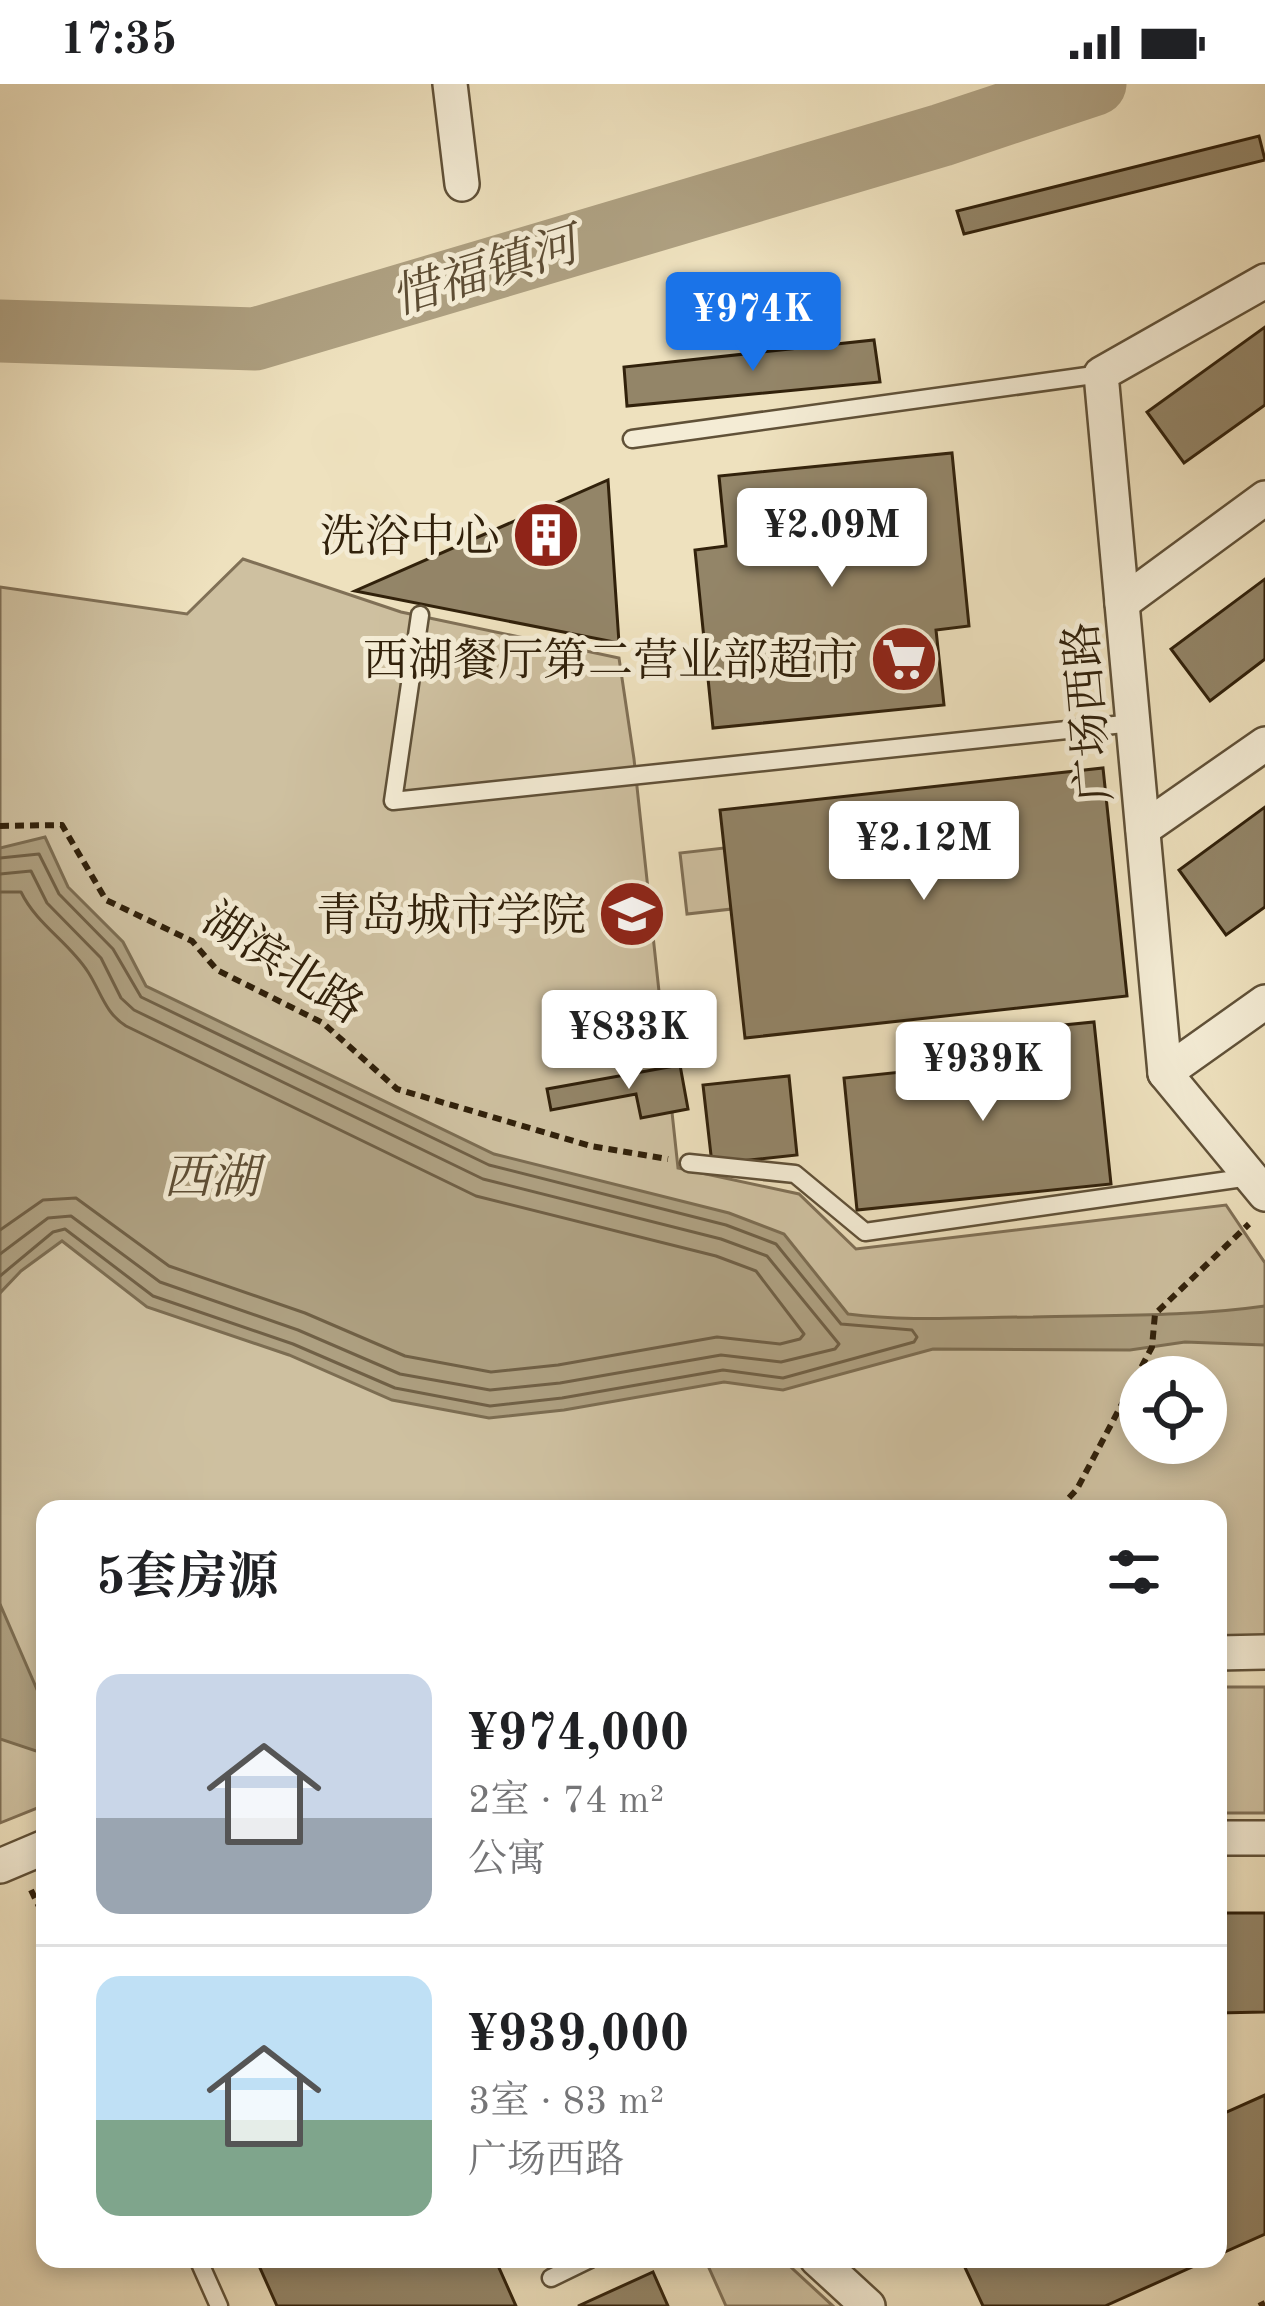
<!DOCTYPE html>
<html lang="zh">
<head>
<meta charset="utf-8">
<style>
  :root { --surface:#fff; --page:#f6f6f6; --text:#202124; --muted:#757577; --line:#e0e0e0; --accent:#1a73e8 }
  body { margin:0; font-family:"Old Standard TT","Noto Serif SC",serif; background:var(--page); color:var(--text); height:100vh; display:flex; flex-direction:column; font-size:45px; white-space:nowrap }
  * { box-sizing:border-box; margin:0 }
  p { font-size:39px; color:var(--muted) }
  .icon { flex:none; width:66px; height:66px; fill:none; stroke:currentColor; stroke-width:2; stroke-linecap:round; stroke-linejoin:round }
  .map { position:relative; flex:1; overflow:hidden }
  .drawer { position:absolute; left:36px; top:1416px; width:1191px; height:768px; display:flex; flex-direction:column; background:var(--surface); border-radius:24px; box-shadow:0 6px 18px #0003 }
  .drawer>* { flex:none }
  .fabs { position:absolute; left:1119px; top:1272px; display:grid; gap:24px }
  .fabs a { display:grid; place-items:center; width:108px; height:108px; border-radius:50%; background:var(--surface); box-shadow:0 6px 18px #0003; font-size:60px }
  .price { position:absolute; translate:-50% -102px; padding:0 27px; border-radius:12px; background:#fff; color:#222; font-size:39px; line-height:78px; filter:drop-shadow(0 3px 6px #0008) }
  .price::after { content:''; position:absolute; left:50%; top:72px; width:36px; height:27px; margin-left:-18px; background:inherit; clip-path:polygon(0 0,100% 0,50% 100%) }
  .price.current { background:var(--accent); color:#fff }
  ul { padding:0; list-style:none }
  li { display:flex; align-items:center; gap:36px; height:300px; padding:0 60px }
  li+li { border-top:3px solid var(--line) }
  li span { display:grid; place-items:center; flex:none; width:336px; height:240px; border-radius:24px; color:#555 }
  li>.icon { margin-inline-start:auto }
  span .icon { width:144px; height:144px; fill:#fffc; stroke-width:1 }
  li b { font-size:51px }
  h2 { display:flex; justify-content:space-between; align-items:center; height:144px; padding:0 60px; font-size:51px }
  .status { display:flex; justify-content:space-between; align-items:center; height:84px; padding:0 60px; background:var(--surface); direction:ltr }
  .status svg { height:33px; fill:currentColor }
  .map>svg:first-child { display:block }
  .green { fill:#cec0a0; stroke:#807056; stroke-width:3; fill-rule:evenodd }
  .water { fill:#aea081; stroke:#7c6d52; stroke-width:3 }
  .lines { fill:none; stroke-linecap:round; stroke-linejoin:round }
  .shore { stroke:#706046; stroke-width:3 }
  .river { stroke:#aea081; stroke-width:63 }
  .building { fill:#938568; stroke:#31210b; stroke-width:3 }
  .lane-casing { stroke:#605138; stroke-width:21 }
  .street-casing { stroke:#605138; stroke-width:38 }
  .path { stroke:#31210b; stroke-width:6; stroke-dasharray:9 6; stroke-linecap:butt }
  .lane { stroke:#f4ecd5; stroke-width:16 }
  .street { stroke:#f4ecd5; stroke-width:33 }
  .labels { text-anchor:middle; stroke-width:10; stroke-linejoin:round; paint-order:stroke }
  .poi-label { font-size:45px; fill:#31210b; stroke:#f4ecd5; text-anchor:end }
  .street-label { font-size:45px; fill:#31210b; stroke:#f4ecd5 }
  .water-label { font-size:48px; font-style:italic; fill:#5d4d34; stroke:#f4ecd5 }
</style>
</head>
<body>
<div class="status"><b>17:35</b><svg viewBox="0 0 49 12"><path d="M0 12V9h3v3zM5 12V6h3v6zM10 12V3h3v9zM15 12V0h3v12zM26 1h20v11H26zM47 4h2v5h-2z"/></svg></div>
<div class="map">
<svg width="1265" height="2222" viewBox="0 0 1265 2222">
  <rect width="100%" height="100%" fill="#eee1be"/>
  <filter id="stains"><feTurbulence type="fractalNoise" baseFrequency=".00167" numOctaves="4"/><feColorMatrix values="0 0 0 0 .2 0 0 0 0 .09 0 0 0 0 .02 0 0 0 .5 -.17"/></filter>
  <radialGradient id="worn" r=".72"><stop offset=".6" stop-color="#630" stop-opacity="0"/><stop offset="1" stop-color="#630" stop-opacity=".3"/></radialGradient>
  <!-- green -->
  <g class="green">
    <path d="M243,475L401,528L619,574L634,675L678,1084L799,1110L856,1165L1226,1121L1265,1179V1552H1218V1425H45V1721L0,1739V503L187,530ZM1140,1293H1206V1359H1140Z"/>
    <path d="M805,755L812,816L687,830L680,769Z"/>
    <rect x="1218" y="1603" width="47" height="126"/>
    <path d="M705,2175H782L833,2222H726Z"/>
  </g>
  <!-- water -->
  <g class="water">
    <path d="M45,753L68,803L123,858L146,902L494,1070L729,1129L784,1150L848,1230C909,1238 971,1233 1033,1233C1110,1231 1188,1233 1265,1222V1261L1185,1258L1130,1266L933,1265L783,1306L724,1298L564,1326L489,1334L392,1316L289,1271L147,1223L62,1157L21,1187L0,1209V764Z"/>
    <path d="M0,1520L45,1624V1670L0,1655Z"/>
  </g>
  <g class="lines">
    <!-- shore -->
    <g class="shore">
      <path d="M0,774L39,770L59,810L113,865L141,913L489,1081L726,1141L776,1160L841,1240L912,1246L917,1253L914,1258L783,1294L723,1286L562,1314L490,1322L395,1304L293,1260L153,1212L65,1145L53,1148L0,1192"/>
      <path d="M0,790L31,787L47,819L101,874L121,914L134,926L483,1095L721,1155L767,1172L839,1260L835,1265L781,1278L721,1271L560,1299L490,1306L400,1290L298,1246L160,1198L71,1132L48,1134L0,1170"/>
      <path d="M0,808H21C37,841 69,858 88,888C101,908 105,929 126,942L476,1112L716,1172L756,1187L804,1250L800,1255L780,1260L717,1253L558,1281L491,1288L405,1272L305,1229L169,1182L76,1114L43,1116L0,1146"/>
    </g>
    <!-- river -->
    <path class="river" d="M0,247L255,255L942,51L1095,0"/>
  </g>
  <!-- building -->
  <g class="building">
    <path d="M1259,52L1265,76L964,150L957,127Z"/>
    <path d="M1265,243V321L1184,379L1147,328Z"/>
    <path d="M874,256L880,298L627,322L624,283Z"/>
    <path d="M952,369L969,542L936,546L944,621L713,644L695,466L726,462L719,392Z"/>
    <path d="M608,396L619,559L355,507Z"/>
    <path d="M1265,495V575L1210,617L1171,565Z"/>
    <path d="M1103,684L1127,912L745,954L720,726Z"/>
    <path d="M1265,723V823L1226,851L1179,786Z"/>
    <path d="M1094,938L1111,1100L857,1126L844,994L1007,977L1004,947Z"/>
    <path d="M680,981L688,1025L641,1034L636,1010L551,1026L547,1005Z"/>
    <path d="M789,992L797,1071L712,1080L703,1001Z"/>
    <path d="M1218,1829H1265V1928L1218,1929Z"/>
    <path d="M1265,2011V2150L1218,2171V2032Z"/>
    <path d="M256,2175H501L496,2177L516,2222H277Z"/>
    <path d="M961,2175H1210L1105,2222H983Z"/>
    <path d="M653,2188L668,2222H578Z"/>
  </g>
  <g class="lines">
    <defs>
      <g id="lane">
        <path d="M632,355L1101,290"/>
        <path d="M420,531L393,717L1133,639"/>
        <path d="M689,1079L795,1090L865,1148L1250,1093"/>
        <path d="M198,2175L219,2222"/>
        <path d="M551,2194L590,2175"/>
      </g>
      <g id="street">
        <path d="M450,0L462,100"/>
        <path d="M1265,197L1101,290L1165,989L1265,1110"/>
        <path d="M1122,519L1265,414"/>
        <path d="M1143,745L1265,660"/>
        <path d="M1165,989L1265,918"/>
        <path d="M1218,1569L1265,1568"/>
        <path d="M1218,1754H1265"/>
        <path d="M0,1782L45,1763"/>
        <path d="M817,2175L868,2222"/>
      </g>
    </defs>
    <!-- lane casing -->
    <use href="#lane" class="lane-casing"/>
    <!-- street casing -->
    <use href="#street" class="street-casing"/>
    <!-- path -->
    <g class="path">
      <path d="M0,742L62,741L106,816L192,857L217,886L323,939L397,1005L591,1062L668,1075"/>
      <path d="M1059,1425L1077,1405L1152,1263L1155,1230L1249,1140"/>
      <path d="M31,1806L45,1835"/>
      <path d="M1259,2222L1265,2219"/>
    </g>
    <!-- lane -->
    <use href="#lane" class="lane"/>
    <!-- street -->
    <use href="#street" class="street"/>
  </g>
  <!-- icons -->
  <defs>
    <symbol id="building-disc" viewBox="-11 -11 22 22"><circle r="9.5" fill="#8f2418" stroke="#f4ecd5"/><path d="M-4-6H4V6H1V3H-1V6H-4ZM-2.5-4.3h1.7v1.8h-1.7ZM.8-4.3h1.7v1.8H.8ZM-2.5-1h1.7V.8h-1.7ZM.8-1h1.7V.8H.8Z" fill="#fff"/></symbol>
    <symbol id="supermarket-disc" viewBox="-11 -11 22 22"><circle r="9.5" fill="#8f2418" stroke="#f4ecd5"/><path d="M-6-5.5h2.5l.6 2H6L4.5 2H-2.5L-4.4-4H-6ZM-1.5 3.2a1.3 1.3 0 1 0 .1 0ZM3 3.2a1.3 1.3 0 1 0 .1 0Z" fill="#fff"/></symbol>
    <symbol id="university-disc" viewBox="-11 -11 22 22"><circle r="9.5" fill="#8f2418" stroke="#f4ecd5"/><path d="M0-5L7-2L0 1L-7-2ZM-4 1L0 2.5L4 1V4Q0 6-4 4Z" fill="#fff"/></symbol>
  </defs>
  <g fill-rule="evenodd">
    <use href="#building-disc" x="508" y="413" width="76" height="76"/>
    <use href="#supermarket-disc" x="866" y="537" width="76" height="76"/>
    <use href="#university-disc" x="594" y="792" width="76" height="76"/>
  </g>
  <g class="labels">
    <!-- poi labels -->
    <g class="poi-label">
      <text x="500" y="467">洗浴中心</text>
      <text x="858" y="591">西湖餐厅第二营业部超市</text>
      <text x="586" y="846">青岛城市学院</text>
    </g>
    <!-- street labels -->
    <g class="street-label">
      <text transform="translate(1087 628) rotate(-95)" y="16">广场西路</text>
      <text transform="translate(284 878) rotate(33)" y="16">湖滨北路</text>
    </g>
    <!-- water labels -->
    <g class="water-label">
      <text transform="translate(484 186) rotate(-17)" y="17">惜福镇河</text>
      <text x="211" y="1109">西湖</text>
    </g>
  </g>
  <rect width="100%" height="100%" filter="url(#stains)"/>
  <rect width="100%" height="100%" fill="url(#worn)"/>
</svg>
<div class="fabs">
<a><svg class="icon" aria-label="locate" viewBox="0 0 24 24"><circle cx="12" cy="12" r="6"/><path d="M12 2v4M12 18v4M2 12h4M18 12h4"/></svg></a>
</div>
<b class="price current" style="left:753px;top:290px">¥974K</b>
<b class="price" style="left:832px;top:506px">¥2.09M</b>
<b class="price" style="left:924px;top:819px">¥2.12M</b>
<b class="price" style="left:629px;top:1008px">¥833K</b>
<b class="price" style="left:983px;top:1040px">¥939K</b>
<section class="drawer">
<h2>5套房源<svg class="icon" aria-label="filters" viewBox="0 0 24 24"><path d="M4 7h16M4 17h16"/><circle cx="9" cy="7" r="2"/><circle cx="15" cy="17" r="2"/></svg></h2>
<ul>
<li><span style="background:linear-gradient(#c9d6e8 60%,#9aa5b1 0)"><svg class="icon" aria-label="home" viewBox="0 0 24 24"><path d="M3 11l9-7 9 7M6 9v11h12V9"/></svg></span><div><b>¥974,000</b><p>2室 · 74 m²</p><p>公寓</p></div></li>
<li><span style="background:linear-gradient(#bfe0f5 60%,#7fa58c 0)"><svg class="icon" aria-label="home" viewBox="0 0 24 24"><path d="M3 11l9-7 9 7M6 9v11h12V9"/></svg></span><div><b>¥939,000</b><p>3室 · 83 m²</p><p>广场西路</p></div></li>
</ul>
</section>
</div>
</body>
</html>
